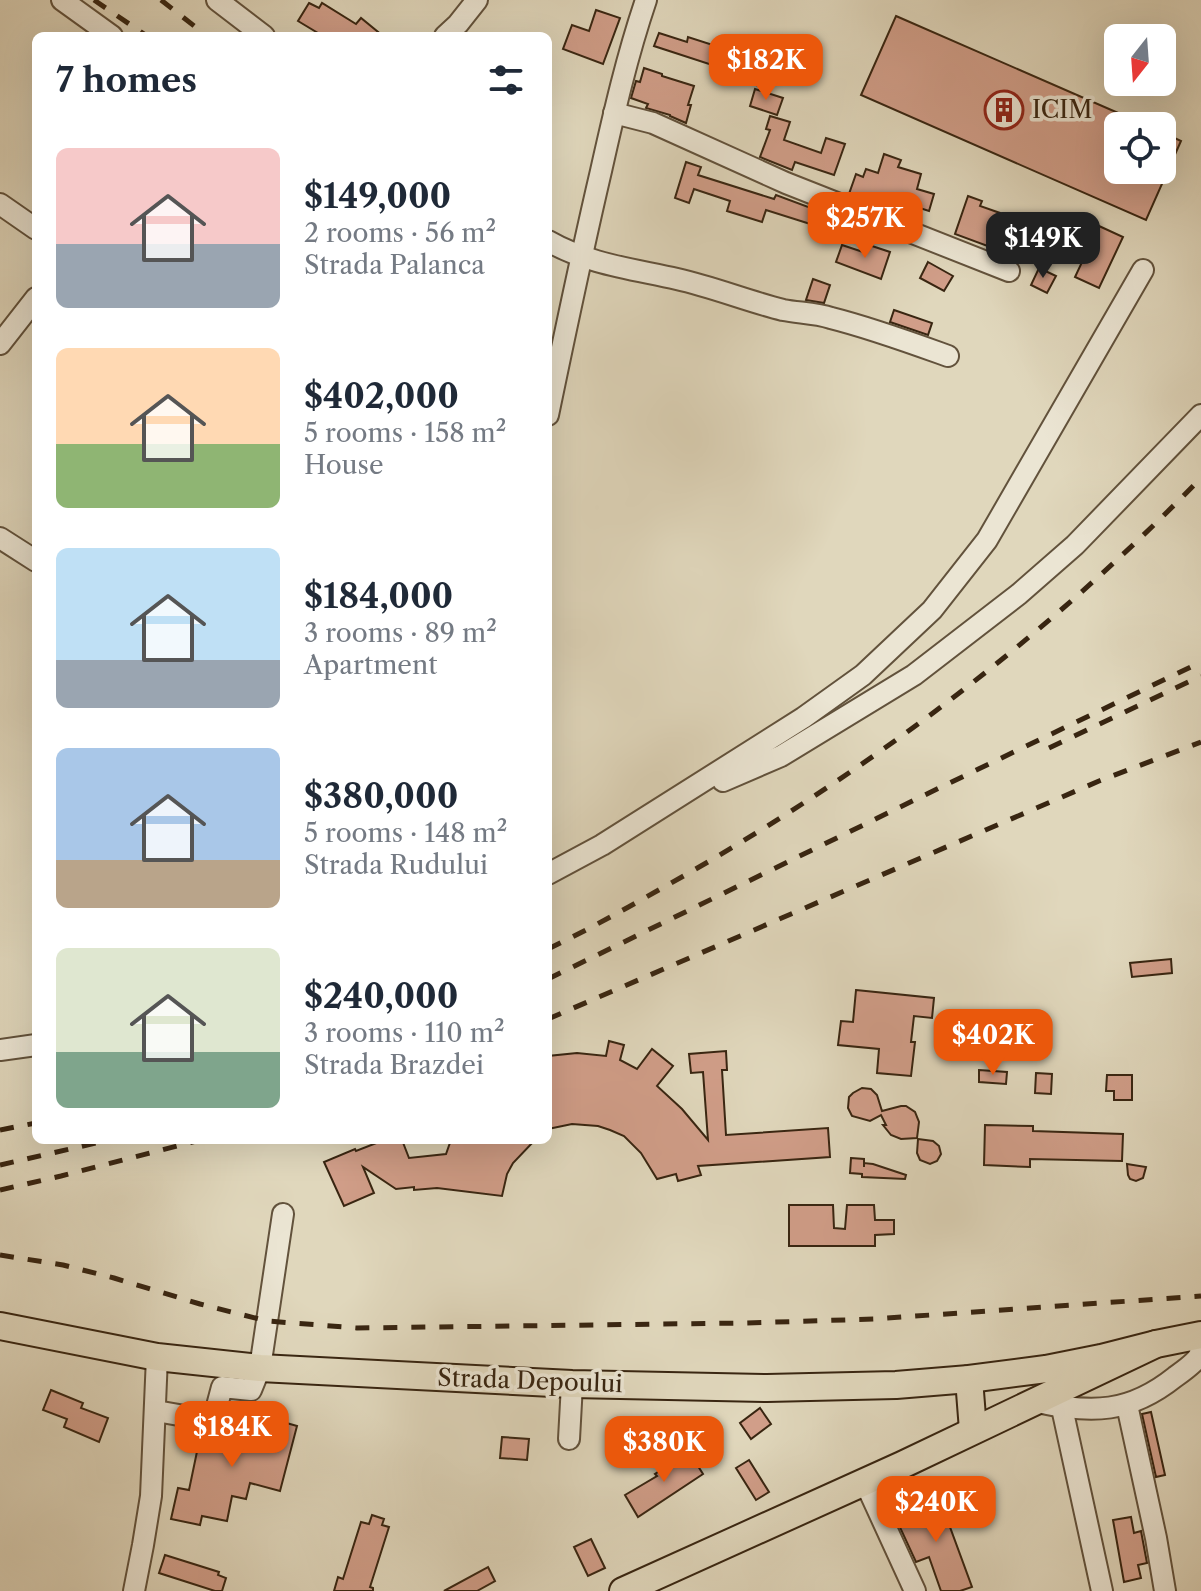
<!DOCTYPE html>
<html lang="en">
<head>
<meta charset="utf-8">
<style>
  :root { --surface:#fff; --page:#f6f6f7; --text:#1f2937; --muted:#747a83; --accent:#ea580c }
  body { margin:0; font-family:"Libre Caslon Text",serif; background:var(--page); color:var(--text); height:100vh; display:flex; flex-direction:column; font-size:30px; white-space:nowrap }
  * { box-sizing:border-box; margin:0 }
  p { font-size:26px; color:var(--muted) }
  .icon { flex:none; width:44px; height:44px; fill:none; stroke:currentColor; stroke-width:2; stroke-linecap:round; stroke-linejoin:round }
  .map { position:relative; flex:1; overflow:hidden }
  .panel { position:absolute; left:32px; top:32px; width:520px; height:1112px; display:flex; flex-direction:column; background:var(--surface); border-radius:12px; box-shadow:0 8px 32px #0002 }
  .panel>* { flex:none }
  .needle { width:52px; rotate:197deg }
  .controls { position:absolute; left:1104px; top:24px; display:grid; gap:16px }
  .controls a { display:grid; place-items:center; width:72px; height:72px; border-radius:12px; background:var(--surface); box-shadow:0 8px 32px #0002; font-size:40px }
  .price { position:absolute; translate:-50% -68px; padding:0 18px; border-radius:16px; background:var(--accent); color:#fff; font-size:26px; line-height:52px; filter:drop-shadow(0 2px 4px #0008) }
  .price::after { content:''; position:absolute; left:50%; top:48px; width:24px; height:18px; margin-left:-12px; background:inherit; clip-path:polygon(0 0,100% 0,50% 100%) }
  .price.selected { background:#222; color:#fff }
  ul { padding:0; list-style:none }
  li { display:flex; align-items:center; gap:24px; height:200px; padding:0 24px }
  li span { display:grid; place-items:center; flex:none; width:224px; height:160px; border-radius:12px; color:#555 }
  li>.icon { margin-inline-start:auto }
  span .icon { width:96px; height:96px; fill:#fffc; stroke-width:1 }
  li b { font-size:34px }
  h2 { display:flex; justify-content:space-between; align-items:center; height:96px; padding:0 24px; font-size:34px }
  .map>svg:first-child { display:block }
  .building { fill:#d19e89; stroke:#382511; stroke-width:2 }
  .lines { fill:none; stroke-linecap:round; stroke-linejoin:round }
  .minor-casing { stroke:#62523c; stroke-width:24 }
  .major-casing { stroke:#382511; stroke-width:30 }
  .minor { stroke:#ebe5d3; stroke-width:20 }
  .major { stroke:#e0d7bc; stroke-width:26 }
  .rail { stroke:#382511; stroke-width:5; stroke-dasharray:14 14; stroke-linecap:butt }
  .labels { text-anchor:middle; stroke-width:7; stroke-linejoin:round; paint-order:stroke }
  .poi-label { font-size:24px; fill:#382511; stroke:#ebe5d3; text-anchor:start }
  .street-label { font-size:24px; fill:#382511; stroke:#ebe5d3 }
</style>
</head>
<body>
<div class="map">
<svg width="1201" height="1591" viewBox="0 0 1201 1591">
  <rect width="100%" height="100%" fill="#e0d7bc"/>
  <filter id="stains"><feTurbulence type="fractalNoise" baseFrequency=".0025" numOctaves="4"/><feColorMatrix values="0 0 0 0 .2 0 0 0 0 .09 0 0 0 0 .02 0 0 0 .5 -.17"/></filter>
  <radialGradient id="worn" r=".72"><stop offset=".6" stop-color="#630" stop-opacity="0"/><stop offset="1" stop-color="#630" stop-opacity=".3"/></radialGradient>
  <!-- building -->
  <g class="building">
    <path d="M309,3L319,8L322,3L356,24L361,18L383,36H323L298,21Z"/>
    <path d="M596,10L620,18L603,64L563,49L572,25L589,31Z"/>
    <path d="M896,16L1148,126H1118V170H1162V132L1181,141L1146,220L861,95Z"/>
    <path d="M659,33L687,42L688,37L722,48L725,39L746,46L742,59L765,66L759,86L732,77L734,72L654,46Z"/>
    <path d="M644,68L662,74V76L694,86L688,105H691L686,123L670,116V115L646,108L648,104L631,98L636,81L640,82Z"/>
    <path d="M755,89L783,98L777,115L750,106Z"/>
    <path d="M770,116L790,122L784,140L821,153L826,138L845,144L834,175L795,162L792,170L760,157L770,130L766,129Z"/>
    <path d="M884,154L901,160L898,167L921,174L917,189L934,194L929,211L892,199L891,203L867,195L865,200L849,194L856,174L863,177L866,169L878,173Z"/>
    <path d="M686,162L701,167L698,175L774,199L776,195L846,221L841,236L823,230V228L766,210L762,222L727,211L730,201L694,189L689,203L675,198Z"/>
    <path d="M968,196L982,201L980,206L1000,213L996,227L1008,232L1001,251L955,234Z"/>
    <path d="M1099,226L1123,237L1099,288L1075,277Z"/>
    <path d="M842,245L866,253L869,245L890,252L881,279L836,262Z"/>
    <path d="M928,262L953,276L944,291L920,278Z"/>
    <path d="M1039,268L1056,276L1047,293L1031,285Z"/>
    <path d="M813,279L830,285L824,303L806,300Z"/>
    <path d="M894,310L932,323L928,335L890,322Z"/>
    <path d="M1171,959L1172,973L1132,977L1130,963Z"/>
    <path d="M856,990L934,998L932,1018L914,1016L911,1042H915L911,1076L877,1073L879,1049L838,1045L841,1021L853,1022Z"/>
    <path d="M609,1041L624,1045L620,1060L637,1069L652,1049L673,1066L657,1086L682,1109L708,1140L703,1072L691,1073L689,1054L726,1051L727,1070H722L726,1135L828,1128L830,1157L698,1166L701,1175L678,1181L676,1174L657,1179L641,1153L624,1136L610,1130L598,1126L572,1124L548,1129V1056L577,1053L606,1056Z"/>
    <path d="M979,1070L1007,1072L1006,1084L979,1082Z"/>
    <path d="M1036,1073L1052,1074L1051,1094L1035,1093Z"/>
    <path d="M1107,1075H1132V1100H1114V1091H1106Z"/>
    <path d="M862,1088L871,1089L877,1095L882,1111L901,1106H906L915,1112L919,1122L917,1138L901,1139L891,1135L883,1125H886L881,1115L870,1121L852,1116L848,1108L849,1097L853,1093Z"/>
    <path d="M985,1125L1033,1126V1131L1123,1134L1122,1161L1030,1159V1167L984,1165Z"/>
    <path d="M918,1139L933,1141L939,1146L941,1154L937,1161L930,1164L920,1160L917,1153Z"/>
    <path d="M384,1140H402L409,1158L446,1154L451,1140H535L513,1163L507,1174L502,1196L437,1188L414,1190V1187L396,1189L363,1167L374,1193L344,1206L324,1162L355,1149L356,1151Z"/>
    <path d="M851,1158L864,1159V1167V1163L873,1164L906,1175L905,1179L862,1177V1174L850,1173Z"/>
    <path d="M1127,1164L1146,1167L1143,1178L1136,1181L1130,1179L1128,1175Z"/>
    <path d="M789,1205H833L834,1228L845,1229L847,1205H874L875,1220H894V1234L875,1235V1246H789Z"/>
    <path d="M51,1390L83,1403L81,1408L108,1418L99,1442L64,1427L67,1419L43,1410Z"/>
    <path d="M230,1406L260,1414L252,1444L275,1451L283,1422L297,1426L280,1491L250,1483L246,1499L232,1496L227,1521L202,1516L200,1525L171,1519L178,1488L189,1490L199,1442L214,1445L217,1433L222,1430L225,1425Z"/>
    <path d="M760,1408L771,1424L751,1439L740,1423Z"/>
    <path d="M1151,1412L1165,1475L1156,1477L1142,1414Z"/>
    <path d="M502,1437L529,1439L527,1460L500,1458Z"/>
    <path d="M689,1452L703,1474L638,1517L625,1495L657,1476L655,1474Z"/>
    <path d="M749,1460L769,1492L756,1500L736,1468Z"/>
    <path d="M936,1489L972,1587L960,1591H941L929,1557L916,1562L898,1523L927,1511L921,1494Z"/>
    <path d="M372,1515L384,1519L382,1525L389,1527L370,1587L373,1588V1591H334L338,1577L343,1579L361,1522L369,1524Z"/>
    <path d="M1131,1517L1134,1533L1141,1531L1147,1563L1138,1565L1141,1578L1124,1582L1113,1520Z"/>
    <path d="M591,1539L605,1568L588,1576L574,1547Z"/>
    <path d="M165,1555L219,1572L218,1575L226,1578L222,1591H215L159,1573Z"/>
    <path d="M488,1567L495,1581L477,1591H444Z"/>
  </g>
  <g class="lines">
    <defs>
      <g id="minor">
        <path d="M62,0L112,36"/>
        <path d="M217,0L264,36"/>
        <path d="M445,36L458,24L477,0"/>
        <path d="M614,113L653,123L786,183L1009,271"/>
        <path d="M0,204L36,229"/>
        <path d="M548,241C588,264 633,269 677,279C713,287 747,301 783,310C799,313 816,313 831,318C871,328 909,342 948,356"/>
        <path d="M0,344L36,298"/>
        <path d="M548,415C565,333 582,252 601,171C614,113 627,56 646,0"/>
        <path d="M0,538L36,561"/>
        <path d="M723,781L781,756L914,675L1019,594L1075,545L1201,415"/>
        <path d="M548,874L602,845L803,718L863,675L932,610L987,540L1143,270"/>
        <path d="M0,1050L36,1045"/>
        <path d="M1037,1402C1092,1414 1130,1413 1175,1377C1182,1372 1195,1363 1199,1356C1201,1352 1200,1347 1201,1343"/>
        <path d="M1127,1405L1156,1538L1165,1591"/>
        <path d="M1062,1408L1102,1591"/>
        <path d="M156,1411L213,1421L222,1387L251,1390L260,1368L283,1214"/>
        <path d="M569,1439L572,1384"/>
        <path d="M865,1482L915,1591"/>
        <path d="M134,1591L143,1545L151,1496L157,1357"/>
      </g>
      <g id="major">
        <path d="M0,1326L157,1357L260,1368L572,1384L767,1388L896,1385L969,1379L1046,1369L1101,1358L1156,1344"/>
        <path d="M969,1379L973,1430"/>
        <path d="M623,1591L902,1465L1156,1344L1201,1335"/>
      </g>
    </defs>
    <!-- minor casing -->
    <use href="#minor" class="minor-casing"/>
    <!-- major casing -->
    <use href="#major" class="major-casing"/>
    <!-- minor -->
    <use href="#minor" class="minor"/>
    <!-- major -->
    <use href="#major" class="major"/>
    <!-- rail -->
    <g class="rail">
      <path d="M94,0L147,36"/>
      <path d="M161,0L207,36"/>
      <path d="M1049,748L1201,676"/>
      <path d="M548,949C596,926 641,900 687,874C876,766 1049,634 1201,478"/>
      <path d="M548,979L937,789L1201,662"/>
      <path d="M548,1019L1099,781L1201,742"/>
      <path d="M0,1130L36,1123"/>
      <path d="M0,1165L109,1140"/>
      <path d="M0,1190L61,1176L200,1140"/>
      <path d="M0,1255L63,1265L114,1278L200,1304L267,1321L357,1328L745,1323L874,1319L1201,1296"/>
    </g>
  </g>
  <!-- icons -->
  <defs>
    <symbol id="building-ring" viewBox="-11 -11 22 22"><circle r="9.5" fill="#ebe5d3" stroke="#8f2418" stroke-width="1.5"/><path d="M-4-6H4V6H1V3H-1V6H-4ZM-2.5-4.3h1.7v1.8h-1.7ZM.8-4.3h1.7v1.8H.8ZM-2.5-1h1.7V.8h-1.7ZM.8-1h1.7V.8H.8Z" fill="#8f2418"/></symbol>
  </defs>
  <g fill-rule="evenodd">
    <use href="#building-ring" x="982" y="88" width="44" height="44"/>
  </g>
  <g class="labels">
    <!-- poi labels -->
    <g class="poi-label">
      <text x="1032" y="118">ICIM</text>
    </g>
    <!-- street labels -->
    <g class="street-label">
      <text transform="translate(530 1381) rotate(2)" y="8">Strada Depoului</text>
    </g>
  </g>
  <rect width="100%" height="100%" filter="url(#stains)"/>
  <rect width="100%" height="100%" fill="url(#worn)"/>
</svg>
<div class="controls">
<a><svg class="needle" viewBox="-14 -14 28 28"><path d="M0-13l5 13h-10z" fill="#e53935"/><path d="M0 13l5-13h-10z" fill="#747a83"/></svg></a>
<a><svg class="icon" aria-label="locate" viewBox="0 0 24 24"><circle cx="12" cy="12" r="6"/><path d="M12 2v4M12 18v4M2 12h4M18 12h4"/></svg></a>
</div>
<b class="price" style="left:766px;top:102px">$182K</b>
<b class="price" style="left:865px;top:260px">$257K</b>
<b class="price selected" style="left:1043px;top:280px">$149K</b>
<b class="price" style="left:993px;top:1077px">$402K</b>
<b class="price" style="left:232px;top:1469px">$184K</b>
<b class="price" style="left:664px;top:1484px">$380K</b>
<b class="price" style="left:936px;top:1544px">$240K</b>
<section class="panel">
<h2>7 homes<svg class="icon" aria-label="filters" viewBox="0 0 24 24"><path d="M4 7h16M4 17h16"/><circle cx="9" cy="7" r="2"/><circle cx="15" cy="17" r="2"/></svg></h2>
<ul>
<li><span style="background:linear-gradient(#f6c9c9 60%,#9aa5b1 0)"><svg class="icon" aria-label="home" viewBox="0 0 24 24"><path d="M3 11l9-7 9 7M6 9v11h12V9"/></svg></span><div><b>$149,000</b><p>2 rooms · 56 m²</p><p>Strada Palanca</p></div></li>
<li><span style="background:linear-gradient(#ffd9b3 60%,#8fb573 0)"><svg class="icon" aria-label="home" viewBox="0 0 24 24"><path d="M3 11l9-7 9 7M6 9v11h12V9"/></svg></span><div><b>$402,000</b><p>5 rooms · 158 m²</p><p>House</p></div></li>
<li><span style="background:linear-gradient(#bfe0f5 70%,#9aa5b1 0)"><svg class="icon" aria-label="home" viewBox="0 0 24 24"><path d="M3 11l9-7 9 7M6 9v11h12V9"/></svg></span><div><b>$184,000</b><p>3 rooms · 89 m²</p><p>Apartment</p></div></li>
<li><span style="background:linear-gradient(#a9c7e8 70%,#b9a48a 0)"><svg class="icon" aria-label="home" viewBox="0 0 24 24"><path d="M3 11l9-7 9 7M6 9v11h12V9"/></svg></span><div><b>$380,000</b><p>5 rooms · 148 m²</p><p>Strada Rudului</p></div></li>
<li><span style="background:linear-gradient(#dfe7d0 65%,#7fa58c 0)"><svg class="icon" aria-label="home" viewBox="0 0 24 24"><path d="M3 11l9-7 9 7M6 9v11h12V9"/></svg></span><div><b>$240,000</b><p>3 rooms · 110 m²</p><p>Strada Brazdei</p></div></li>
</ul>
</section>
</div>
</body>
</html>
